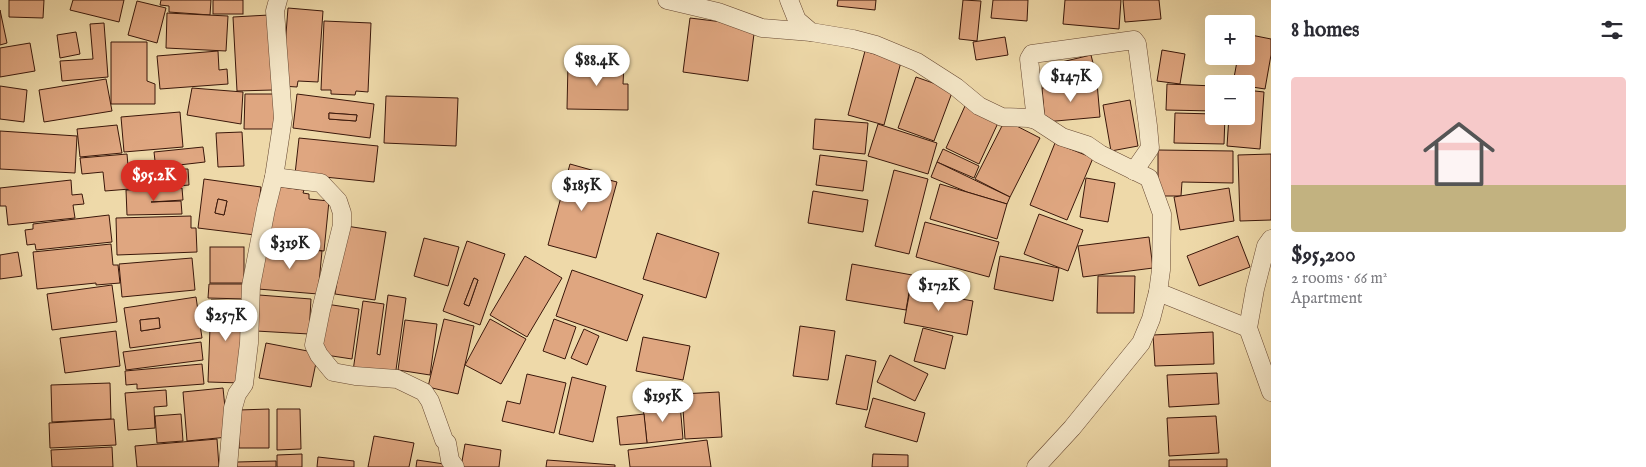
<!DOCTYPE html>
<html lang="en">
<head>
<meta charset="utf-8">
<style>
  :root { --surface:#fff; --page:#f2f2f3; --text:#2b2b33; --muted:#7c7c81; --line:#e1e1e2; --accent:#d93025 }
  body { margin:0; font-family:"IM FELL English",serif; background:var(--page); color:var(--text); height:100vh; display:flex; flex-direction:column; font-size:19px; white-space:nowrap }
  * { box-sizing:border-box; margin:0 }
  p { font-size:16px; color:var(--muted) }
  .icon { flex:none; width:28px; height:28px; fill:none; stroke:currentColor; stroke-width:2; stroke-linecap:round; stroke-linejoin:round }
  .map { position:relative; flex:1; overflow:hidden }
  .drawer { display:flex; flex-direction:column; background:var(--surface); width:375px }
  .drawer>* { flex:none }
  .tools { position:absolute; left:1205px; top:15px; display:grid; gap:10px }
  .tools a { display:grid; place-items:center; width:50px; height:50px; border-radius:5px; background:var(--surface); box-shadow:0 5px 20px #0002; font-size:25px }
  .price { position:absolute; translate:-50% -42px; padding:0 11px; border-radius:18px; background:#fff; color:#222; font-size:16px; line-height:32px; filter:drop-shadow(0 1px 2px #0008) }
  .price::after { content:''; position:absolute; left:50%; top:30px; width:15px; height:11px; margin-left:-8px; background:inherit; clip-path:polygon(0 0,100% 0,50% 100%) }
  .price.selected { background:var(--accent); color:#fff }
  ul { padding:0; list-style:none }
  li { display:grid; align-content:center; gap:10px; height:265px; padding:0 20px }
  li+li { border-top:1px solid var(--line) }
  li span { display:grid; place-items:center; height:155px; border-radius:5px; color:#555 }
  li>.icon { margin-inline-start:auto }
  span .icon { width:90px; height:90px; fill:#fffc; stroke-width:1 }
  li b { font-size:21px }
  h2 { display:flex; justify-content:space-between; align-items:center; height:60px; padding:0 20px; font-size:21px }
  main { display:flex; flex:1; min-height:0 }
  .map>svg:first-child { display:block }
  .building { fill:#dfa680; stroke:#3a170a; fill-rule:evenodd }
  .lines { fill:none; stroke-linecap:round; stroke-linejoin:round }
  .street-casing { stroke:#674832; stroke-width:19 }
  .street { stroke:#f4e6c7; stroke-width:18 }
</style>
</head>
<body>
<main>
<div class="map">
<svg width="1271" height="467" viewBox="0 0 1271 467">
  <rect width="100%" height="100%" fill="#eed9a9"/>
  <filter id="stains"><feTurbulence type="fractalNoise" baseFrequency=".004" numOctaves="4"/><feColorMatrix values="0 0 0 0 .2 0 0 0 0 .09 0 0 0 0 .02 0 0 0 .5 -.17"/></filter>
  <radialGradient id="worn" r=".72"><stop offset=".6" stop-color="#630" stop-opacity="0"/><stop offset="1" stop-color="#630" stop-opacity=".3"/></radialGradient>
  <!-- building -->
  <g class="building">
    <path d="M9,0H44L43,18L9,17Z"/>
    <path d="M73,0H124L119,22L70,10Z"/>
    <path d="M161,0H211L210,15L169,12V6L160,5Z"/>
    <rect x="213" y="0" width="30" height="14"/>
    <path d="M838,0H876L875,10L837,6Z"/>
    <path d="M963,0L981,1L977,41L959,39Z"/>
    <path d="M993,0H1028L1027,21L991,18Z"/>
    <path d="M1065,0H1121L1119,29L1063,24Z"/>
    <path d="M1123,0H1159L1161,19L1125,22Z"/>
    <path d="M137,1L166,8L157,43L128,35Z"/>
    <path d="M288,8L323,11L318,82L298,81L297,87L282,86Z"/>
    <path d="M0,10L7,43L0,45Z"/>
    <path d="M167,13L228,16L226,51L166,48Z"/>
    <path d="M269,15L273,90L237,91L233,17Z"/>
    <path d="M690,18L755,26L748,81L683,72Z"/>
    <path d="M324,21L371,23L368,92L356,91L355,95L331,94V90H321Z"/>
    <path d="M104,23L108,77L62,81L60,61L93,59L90,24Z"/>
    <path d="M76,32L80,54L60,58L57,35Z"/>
    <path d="M1246,34L1271,39V55L1265,89L1246,86V84L1233,83L1238,56H1246Z"/>
    <path d="M1005,37L1008,55L976,60L973,42Z"/>
    <path d="M111,42H147V81L155,84V104H111Z"/>
    <path d="M30,43L35,71L0,77V48Z"/>
    <path d="M1162,50L1185,54L1180,84L1157,81Z"/>
    <path d="M218,51L219,70L227,69L228,84L160,89L157,56Z"/>
    <path d="M865,51L901,62L884,125L848,115Z"/>
    <path d="M1091,55L1095,71L1053,82L1049,65Z"/>
    <path d="M568,63L624,64L623,84H628V110L567,109Z"/>
    <path d="M916,77L953,90L934,141L898,128Z"/>
    <path d="M106,79L112,111L44,122L39,90Z"/>
    <path d="M1097,83L1100,117L1045,122L1042,88Z"/>
    <path d="M1167,84L1214,86V111L1166,110Z"/>
    <path d="M0,86L27,90L24,122L0,119Z"/>
    <path d="M192,88L243,92L241,124L187,115Z"/>
    <path d="M1246,90L1264,92L1260,149L1227,146L1229,116H1246Z"/>
    <path d="M245,94H276L275,129H244Z"/>
    <path d="M297,94L374,104L370,138L293,128ZM329,113L357,115L356,121L329,119Z"/>
    <path d="M386,96L458,98L456,146L384,143Z"/>
    <path d="M1130,100L1138,146L1111,151L1103,105Z"/>
    <path d="M965,106L998,123L979,164L946,148Z"/>
    <path d="M180,112L183,147L124,152L121,117Z"/>
    <path d="M329,113L357,115L356,121L329,119Z"/>
    <path d="M1175,113L1214,114V116H1225L1224,144L1174,143Z"/>
    <path d="M815,119L868,123L865,154L813,149Z"/>
    <path d="M1005,120L1040,138L1010,197L975,179Z"/>
    <path d="M878,124L937,143L928,174L868,156Z"/>
    <path d="M117,125L122,153L80,157L77,129Z"/>
    <path d="M0,131L77,136L75,173L0,169Z"/>
    <path d="M242,132L244,166L218,167L216,133Z"/>
    <path d="M299,138L378,146L374,182L295,174Z"/>
    <path d="M1055,143L1093,158L1067,220L1030,205Z"/>
    <path d="M203,147L205,162L179,165L180,169H188L189,185L158,188L154,152Z"/>
    <path d="M943,149L979,166L974,178L937,162Z"/>
    <path d="M1158,150L1233,151V183L1182,182L1181,196H1158Z"/>
    <path d="M127,154L130,189L105,191L103,172L82,174L80,158Z"/>
    <path d="M1271,154V220L1240,221L1238,155Z"/>
    <path d="M820,155L867,161L863,191L816,185Z"/>
    <path d="M937,162L1010,197L1007,204L967,192L931,177Z"/>
    <path d="M570,164L595,171L594,176L617,182L596,258L548,245Z"/>
    <path d="M894,170L928,179L909,254L875,246Z"/>
    <path d="M1086,178L1115,183L1108,222L1080,217Z"/>
    <path d="M204,179L261,187L255,235L198,228ZM218,199L227,201L224,215L215,213Z"/>
    <path d="M71,180L72,195L82,194L84,204L73,205L75,218L8,225L6,206H0V188Z"/>
    <path d="M940,184L1007,204L997,239L930,219Z"/>
    <path d="M275,186L304,190L303,193L309,194V199L329,201L324,251L268,244Z"/>
    <path d="M182,188L183,200L151,202L181,201L182,214L127,215L126,190Z"/>
    <path d="M1229,188L1234,221L1180,230L1174,197Z"/>
    <path d="M813,191L868,200L863,232L808,223Z"/>
    <path d="M218,199L227,201L224,215L215,213Z"/>
    <path d="M1039,214L1083,230L1068,271L1024,254Z"/>
    <path d="M109,215L112,242L36,250L35,244L27,245L25,230L33,229V224Z"/>
    <path d="M191,216V228H196L197,252L117,255L116,218Z"/>
    <path d="M925,222L999,242L989,277L916,257Z"/>
    <path d="M346,226L386,232L375,300L335,294Z"/>
    <path d="M657,233L719,253L706,298L643,279Z"/>
    <path d="M1238,236L1250,267L1199,286L1187,256Z"/>
    <path d="M1149,237L1153,268L1083,277L1078,246Z"/>
    <path d="M424,238L459,247L448,286L414,276Z"/>
    <path d="M467,241L505,254L480,325L443,311ZM474,278L478,280L469,306L464,304Z"/>
    <path d="M111,244L113,265H118L120,283L96,285V283L37,289L33,252Z"/>
    <path d="M262,246L322,251L318,294L258,289Z"/>
    <rect x="210" y="247" width="34" height="36"/>
    <path d="M18,252L22,276L0,279V255Z"/>
    <path d="M525,256L562,278L527,337L490,315Z"/>
    <path d="M1000,256L1059,268L1053,301L994,289Z"/>
    <path d="M192,258L195,290L122,297L119,264Z"/>
    <path d="M852,264L912,275L906,310L846,300Z"/>
    <path d="M572,270L643,295L627,341L556,316Z"/>
    <path d="M1098,276H1135L1134,313H1097Z"/>
    <path d="M474,278L478,280L469,306L464,304Z"/>
    <path d="M209,284H246L245,299L208,298Z"/>
    <path d="M112,285L117,322L52,330L47,294Z"/>
    <path d="M910,290L973,301L967,335L904,323Z"/>
    <path d="M259,295L311,299L309,334L256,331Z"/>
    <path d="M388,295L406,298L395,377L353,371L363,301L384,304L377,354L380,355Z"/>
    <path d="M196,297L202,338L130,348L124,308ZM159,318L160,328L141,331L140,320Z"/>
    <path d="M211,300L245,301L242,383L208,382Z"/>
    <path d="M326,304L359,309L352,359L319,354Z"/>
    <path d="M159,318L160,328L141,331L140,320Z"/>
    <path d="M444,319L474,326L458,394L428,387Z"/>
    <path d="M490,319L526,339L501,384L465,365Z"/>
    <path d="M554,319L576,327L565,359L543,351Z"/>
    <path d="M405,320L437,324L430,375L398,370Z"/>
    <path d="M800,326L835,331L828,380L793,376Z"/>
    <path d="M923,328L953,336L945,369L914,361Z"/>
    <path d="M584,329L599,336L587,365L571,358Z"/>
    <path d="M116,331L120,366L65,373L60,338Z"/>
    <path d="M1213,332L1214,364L1155,366L1153,335Z"/>
    <path d="M643,337L690,346L683,380L636,371Z"/>
    <path d="M201,342L203,360L126,370L123,352Z"/>
    <path d="M266,343L318,353L311,387L259,378Z"/>
    <path d="M846,355L876,361L867,410L836,404Z"/>
    <path d="M890,355L928,374L915,401L877,382Z"/>
    <path d="M202,364L204,384L137,389V384L126,385L125,371Z"/>
    <path d="M1217,373L1219,404L1169,407L1167,375Z"/>
    <path d="M527,374L566,383L554,433L502,421L507,401L520,404Z"/>
    <path d="M572,377L606,386L593,442L559,434Z"/>
    <path d="M110,383L111,419L52,422L51,385Z"/>
    <path d="M223,388L228,437L187,441L183,392Z"/>
    <path d="M166,390L167,406L154,407L155,428L128,430L125,393Z"/>
    <path d="M719,392L722,437L685,439L682,394Z"/>
    <path d="M873,398L925,413L917,442L865,427Z"/>
    <path d="M680,404L683,439L647,443L643,407Z"/>
    <path d="M269,409V448H239V410Z"/>
    <path d="M277,409H300L301,449L277,450Z"/>
    <path d="M181,414L183,441L157,443L155,416Z"/>
    <path d="M644,414L647,443L620,445L617,417Z"/>
    <path d="M1216,416L1219,453L1169,456L1167,418Z"/>
    <path d="M114,419L116,445L50,448L49,423Z"/>
    <path d="M374,436L414,443L409,467H368Z"/>
    <path d="M217,439L219,467H137L135,446Z"/>
    <path d="M707,440L711,467H630L628,450Z"/>
    <path d="M465,444L501,450L499,467H461Z"/>
    <path d="M112,447L113,467H52L51,450Z"/>
    <path d="M302,454V467H277V455Z"/>
    <path d="M873,454L908,455V467H872Z"/>
    <path d="M318,457L354,461V467H317Z"/>
    <path d="M1227,459V467H1169V460Z"/>
    <path d="M417,460L451,465V467H416Z"/>
    <path d="M547,460L615,465V467H546Z"/>
    <path d="M276,461V467H237V462Z"/>
  </g>
  <g class="lines">
    <defs>
      <g id="street">
        <path d="M667,0L718,12L762,28L811,32"/>
        <path d="M789,0L797,20L811,32L853,39L876,45L917,62L956,87L979,106L1002,117L1028,118L1036,120L1062,137L1087,145L1100,154L1149,178L1162,214L1161,270L1158,292L1151,319L1141,343L1072,428L1036,467"/>
        <path d="M1036,120L1029,59L1032,54L1134,40L1137,44L1148,126L1150,148L1134,171"/>
        <path d="M274,177L321,183L338,201L342,213V225L321,310L314,345L319,355L333,372L355,376L397,379L424,392L430,401L444,440L447,443L450,460L455,467"/>
        <path d="M1271,239L1266,246L1255,289L1248,328L1271,392"/>
        <path d="M1158,292L1248,328"/>
        <path d="M228,467L233,408L237,394L244,384L249,343L251,286L266,209L274,177L283,118L275,11L278,0"/>
      </g>
    </defs>
    <!-- street casing -->
    <use href="#street" class="street-casing"/>
    <!-- street -->
    <use href="#street" class="street"/>
  </g>
  <rect width="100%" height="100%" filter="url(#stains)"/>
  <rect width="100%" height="100%" fill="url(#worn)"/>
</svg>
<div class="tools">
<a>+</a>
<a>−</a>
</div>
<b class="price" style="left:597px;top:87px">$88.4K</b>
<b class="price" style="left:1071px;top:103px">$147K</b>
<b class="price selected" style="left:154px;top:202px">$95.2K</b>
<b class="price" style="left:582px;top:212px">$185K</b>
<b class="price" style="left:290px;top:270px">$319K</b>
<b class="price" style="left:939px;top:312px">$172K</b>
<b class="price" style="left:226px;top:342px">$257K</b>
<b class="price" style="left:663px;top:423px">$195K</b>
</div>
<section class="drawer">
<h2>8 homes<svg class="icon" aria-label="filters" viewBox="0 0 24 24"><path d="M4 7h16M4 17h16"/><circle cx="9" cy="7" r="2"/><circle cx="15" cy="17" r="2"/></svg></h2>
<ul>
<li><span style="background:linear-gradient(#f6c9c9 70%,#c2b280 0)"><svg class="icon" aria-label="home" viewBox="0 0 24 24"><path d="M3 11l9-7 9 7M6 9v11h12V9"/></svg></span><div><b>$95,200</b><p>2 rooms · 66 m²</p><p>Apartment</p></div></li>
</ul>
</section>
</main>
</body>
</html>
